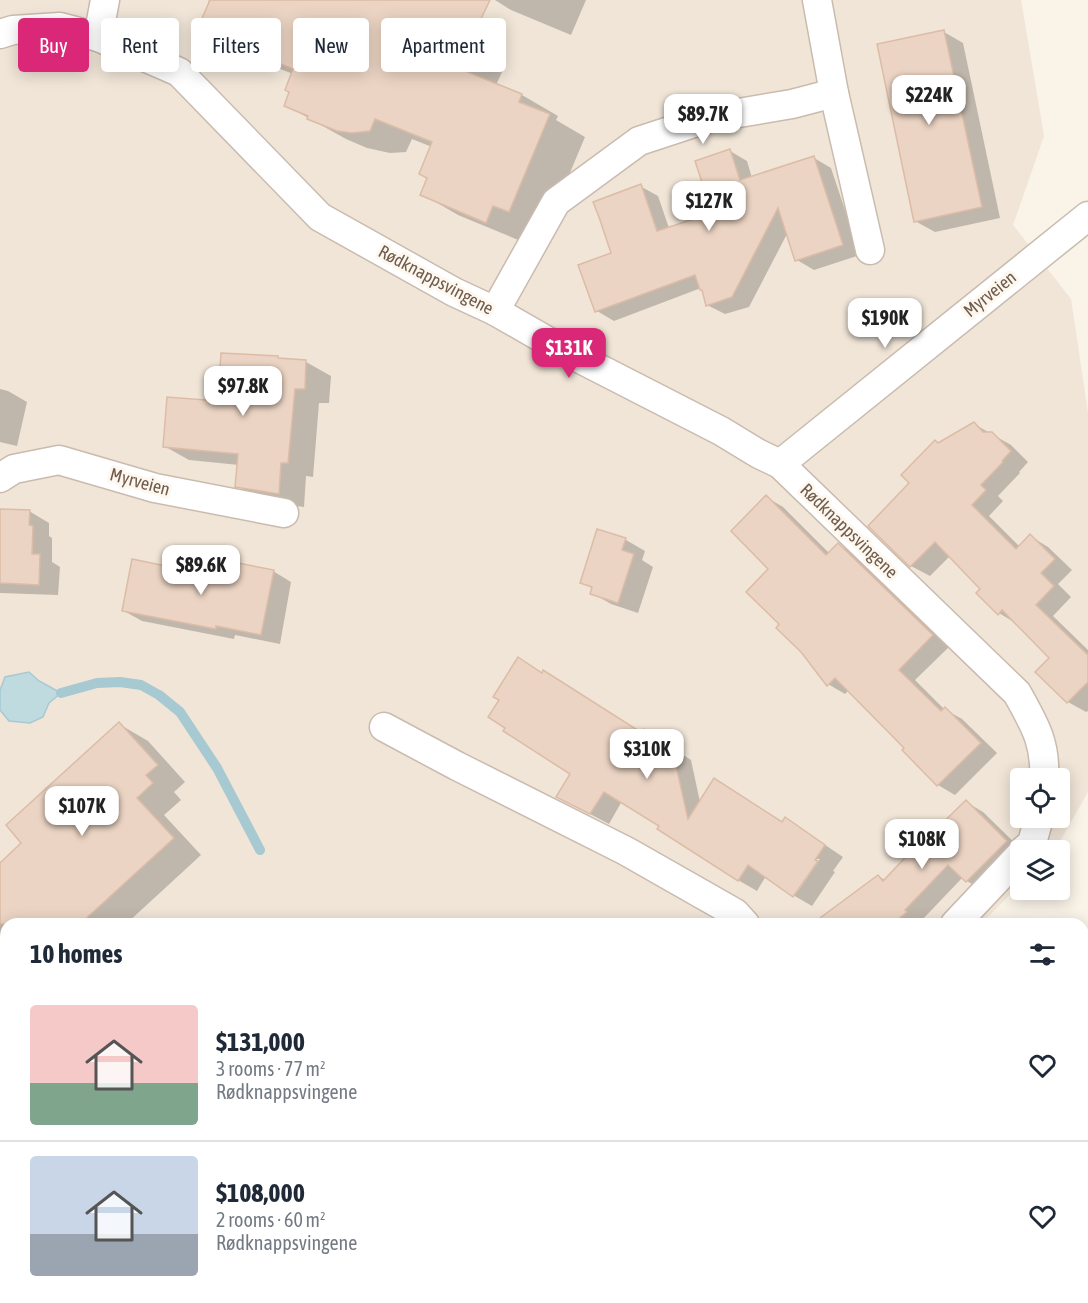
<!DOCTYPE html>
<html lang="en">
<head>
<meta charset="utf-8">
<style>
  :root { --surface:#fff; --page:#f2f2f3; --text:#1f2937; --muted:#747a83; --line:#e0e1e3; --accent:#db2777 }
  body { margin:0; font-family:"Asap Condensed",sans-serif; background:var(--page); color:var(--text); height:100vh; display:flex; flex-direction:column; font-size:22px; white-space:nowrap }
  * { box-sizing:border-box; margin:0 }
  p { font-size:20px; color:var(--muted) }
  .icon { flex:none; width:33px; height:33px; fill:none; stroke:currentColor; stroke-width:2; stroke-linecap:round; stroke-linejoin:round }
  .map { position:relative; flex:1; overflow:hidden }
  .sheet { position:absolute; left:0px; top:918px; width:1089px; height:386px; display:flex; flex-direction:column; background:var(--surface); border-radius:18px 18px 0 0; box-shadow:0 3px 15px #0003 }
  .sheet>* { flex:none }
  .hud { position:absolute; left:18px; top:18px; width:600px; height:54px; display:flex; gap:12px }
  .fabs { position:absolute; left:1010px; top:768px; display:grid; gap:12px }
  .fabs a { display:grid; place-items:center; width:60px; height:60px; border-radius:6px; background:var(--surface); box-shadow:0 3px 15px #0003; font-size:30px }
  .price { position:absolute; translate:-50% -51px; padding:0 14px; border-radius:12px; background:#fff; color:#222; font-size:20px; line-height:39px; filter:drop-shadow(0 2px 3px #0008) }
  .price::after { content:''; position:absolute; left:50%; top:36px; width:18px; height:14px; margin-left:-9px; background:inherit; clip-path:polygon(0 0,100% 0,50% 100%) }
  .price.selected { background:var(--accent); color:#fff }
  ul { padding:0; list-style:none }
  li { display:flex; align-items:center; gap:18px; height:150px; padding:0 30px }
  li+li { border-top:2px solid var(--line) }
  li span { display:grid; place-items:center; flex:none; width:168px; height:120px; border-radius:6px; color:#555 }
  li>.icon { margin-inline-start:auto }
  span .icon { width:72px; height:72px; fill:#fffc; stroke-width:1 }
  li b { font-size:26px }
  h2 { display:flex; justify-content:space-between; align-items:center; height:72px; padding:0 30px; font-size:26px }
  .tag { padding:0 21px; border-radius:6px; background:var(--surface); box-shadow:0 3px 15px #0003; font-size:21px; line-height:54px }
  .tag.selected { background:var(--accent); color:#fff }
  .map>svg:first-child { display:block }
  .residential { fill:#f0e5d7; fill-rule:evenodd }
  .water { fill:#bfdbe0; stroke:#a7c9d1; stroke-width:1.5 }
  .shadow { fill:#0003; fill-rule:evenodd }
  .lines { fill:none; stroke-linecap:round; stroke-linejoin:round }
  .stream { stroke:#a7c9d1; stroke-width:10 }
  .building { fill:#ebd4c3; stroke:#dcbca6; stroke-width:1.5 }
  .minor-casing { stroke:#cabbaf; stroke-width:31 }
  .secondary-casing { stroke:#ccbcad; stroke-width:35 }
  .minor { stroke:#fff; stroke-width:28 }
  .secondary { stroke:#fff; stroke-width:33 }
  .labels { text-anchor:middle; stroke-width:6; stroke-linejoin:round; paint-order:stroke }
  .street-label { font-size:18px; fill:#705c4f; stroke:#fdf7ee }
</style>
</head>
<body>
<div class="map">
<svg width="1088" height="1303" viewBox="0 0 1088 1303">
  <rect width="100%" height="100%" fill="#f9f3e8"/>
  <!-- residential -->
  <path class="residential" d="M0,0H1021L1044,136L1013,225L1071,299L1088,413V792L1059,843L1052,850H1020V884L992,913L980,924H6V1298H924L912,1303H0ZM1020,778H1059V818H1020Z"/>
  <!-- water -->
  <path class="water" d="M29,672L39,681L61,693L49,703L43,717L30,723L9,721L0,710V690L5,677Z"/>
  <!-- shadow -->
  <g class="shadow">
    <path d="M209,0H377L503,70L496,85L522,95L558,116L556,120L585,137L545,232L523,242L458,215L422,194L429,178L432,147L412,139L406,152L390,153L367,148L346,139L285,105L291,92L293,74L235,51L199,30Z"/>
    <path d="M495,0H586L571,35L511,10Z"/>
    <path d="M944,32L963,43L1000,218L935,232L915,221Z"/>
    <path d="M730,151L747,161L752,178L814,158L831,168L860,255L814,270L797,260L788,232L749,307L725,314L707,305L703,291L701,288L614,321L597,311L613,253L640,186L658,196L669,228L714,214Z"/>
    <path d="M282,360L306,362L331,376L329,403H319L313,477L306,476L304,507L262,501L237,486L239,465L189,460L164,446L220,403Z"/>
    <path d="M0,389L8,391L27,402L17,446L0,442Z"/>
    <path d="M974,424L1011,445L1028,462L1019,472L1020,473L998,496L1003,501L989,516L1020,547L1030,536L1048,547L1072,570L1058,584L1071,597L1053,616L1088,650V711L1086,712L1068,702L1037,672L1051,658L1017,624L999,613L982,589L950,556L930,576L911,566L870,526L911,483L939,444Z"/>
    <path d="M766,497L783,507L829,553L838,545L855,554L950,646L915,680L944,709L962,719L997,753L955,795L938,785L904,750L906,748L849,690L845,694L828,684L781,624L770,569Z"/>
    <path d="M0,511H29L49,523V536L52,538V562L60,567L58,595L0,593Z"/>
    <path d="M598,531L626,540L645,551L642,560L653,567L638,613L611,604L592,593L593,589L582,582Z"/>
    <path d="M273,571L291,582L280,644L235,635L234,639L142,621L124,611L225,580Z"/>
    <path d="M119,724L148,741L185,782L174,792L181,800L164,815L201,855L126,924H6V990L0,996V865L23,843Z"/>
    <path d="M645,731L691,760L700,802L783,823L785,819L803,830L843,857L833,871L835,872L812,906L793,895L766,876L757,891L738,880L661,825L622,801L609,824L558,797L643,735ZM817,859H820L798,891L796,889Z"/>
    <path d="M966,802L983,812L1022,850L984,891L967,881L963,877L922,920L923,923L922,924H818L878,876L885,880Z"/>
    <path d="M656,1298H725L728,1303H659Z"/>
  </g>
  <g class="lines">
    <!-- stream -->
    <path class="stream" d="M61,693L97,683L120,682L141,685L159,695L180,712L217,768L260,850"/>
  </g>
  <!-- building -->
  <g class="building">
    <path d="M210,0H490L459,65L462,66L460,69L522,94L519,102L550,114L509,212L493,206L486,223L420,195L427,178L419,174L432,142L375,119L370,131L352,133L337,131L307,119L308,116L284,106L289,92L285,90L293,69L197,30Z"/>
    <path d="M944,30L982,207L914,222L877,44Z"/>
    <path d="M730,149L740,180L814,156L843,245L795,261L778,208L732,297L706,306L702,290H700L695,275L595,312L578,265L611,253L599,217L593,202L641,184L657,231L712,213L695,161Z"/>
    <path d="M221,353L278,356V358L306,360L305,389H295L288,463H281L279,494L235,487L238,454L163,447L167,397L218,401Z"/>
    <path d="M974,422L983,432H992L1011,451L1002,461L1003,462L981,485L986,490L972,505L1016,549L1030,534L1055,559L1041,573L1054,586L1036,605L1088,655V682L1067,703L1035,672L1049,658L1002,610L998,615L976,593L980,589L935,542L910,567L868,526L909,483L901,475L935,440L938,443Z"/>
    <path d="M766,495L826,555L838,543L933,635L899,670L941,711L945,707L981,743L937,786L902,750L904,748L835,678L827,686L801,652L776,628L779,624L746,592L768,569L731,531Z"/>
    <path d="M0,509L30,510L29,525L33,526L32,554H40L39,585L0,583Z"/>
    <path d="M597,529L626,538L622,550L634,554L618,603L590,594L592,587L580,583Z"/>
    <path d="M132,559L224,578L227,561L274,570L261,635L216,626V629L122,611Z"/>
    <path d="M518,657L542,673L543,670L642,733L644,729L672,748L688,819L714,778L782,822L785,817L825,845L815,860L818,861L793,897L748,865L738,881L657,829L659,826L604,792L590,814L556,797L570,774L503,731L505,728L488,717L499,700L493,697Z"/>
    <path d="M119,722L158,765L146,775L153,783L137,798L174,838L80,924H0V863L21,843L6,825Z"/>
    <path d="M966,800L1007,841L966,882L948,865L905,910L907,912L892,924H812L878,875L883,881L917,845L919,846Z"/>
  </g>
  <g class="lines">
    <defs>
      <g id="minor">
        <path d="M0,34L13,30L60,27L98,37L179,72L320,217L454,292L495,311L563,350L721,431L759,454L780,464L1017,693C1034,724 1046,742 1044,778"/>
        <path d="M98,37L105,0"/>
        <path d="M834,93L870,250"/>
        <path d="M495,311L556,202L639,141L709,118L792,104L834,93L817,0"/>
        <path d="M780,464L1088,216"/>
        <path d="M0,478L14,469L59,460L155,488L284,513"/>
        <path d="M384,727L457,766L626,851L735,913L745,924"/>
        <path d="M1024,850L1032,843L1039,818"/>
        <path d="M955,924L1020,855"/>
        <path d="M139,1301L298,1302L348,1298"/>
      </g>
      <g id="secondary">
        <path d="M1083,1244L1088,1241"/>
        <path d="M1083,1284L1088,1282"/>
        <path d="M971,1303L983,1298"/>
        <path d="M1047,1303L1057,1298"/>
      </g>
    </defs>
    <!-- minor casing -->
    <use href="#minor" class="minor-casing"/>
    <!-- secondary casing -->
    <use href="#secondary" class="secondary-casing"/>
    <!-- minor -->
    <use href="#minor" class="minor"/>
    <!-- secondary -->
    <use href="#secondary" class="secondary"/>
  </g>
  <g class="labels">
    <!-- street labels -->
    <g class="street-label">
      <text transform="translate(436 280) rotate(28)" y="6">Rødknappsvingene</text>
      <text transform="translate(990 294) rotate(-39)" y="6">Myrveien</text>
      <text transform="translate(140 482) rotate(15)" y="6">Myrveien</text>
      <text transform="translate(849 531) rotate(44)" y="6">Rødknappsvingene</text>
    </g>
  </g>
</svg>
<div class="fabs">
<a><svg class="icon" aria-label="locate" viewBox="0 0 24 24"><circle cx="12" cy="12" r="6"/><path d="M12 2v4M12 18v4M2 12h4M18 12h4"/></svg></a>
<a><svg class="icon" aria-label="layers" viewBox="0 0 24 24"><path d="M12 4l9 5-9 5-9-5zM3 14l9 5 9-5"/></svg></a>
</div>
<b class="price" style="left:929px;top:126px">$224K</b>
<b class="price" style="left:703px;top:145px">$89.7K</b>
<b class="price" style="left:709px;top:232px">$127K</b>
<b class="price" style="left:885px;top:349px">$190K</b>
<b class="price selected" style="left:569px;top:379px">$131K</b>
<b class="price" style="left:243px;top:417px">$97.8K</b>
<b class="price" style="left:201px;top:596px">$89.6K</b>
<b class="price" style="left:647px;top:780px">$310K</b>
<b class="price" style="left:82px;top:837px">$107K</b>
<b class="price" style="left:922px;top:870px">$108K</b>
<div class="hud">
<a class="tag selected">Buy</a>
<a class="tag">Rent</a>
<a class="tag">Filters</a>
<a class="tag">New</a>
<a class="tag">Apartment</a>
</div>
<section class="sheet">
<h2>10 homes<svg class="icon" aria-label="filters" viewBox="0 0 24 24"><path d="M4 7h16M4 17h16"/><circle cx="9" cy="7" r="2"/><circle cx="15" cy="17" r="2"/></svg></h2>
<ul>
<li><span style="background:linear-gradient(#f6c9c9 65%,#7fa58c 0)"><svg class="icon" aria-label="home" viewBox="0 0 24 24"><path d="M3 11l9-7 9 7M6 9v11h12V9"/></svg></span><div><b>$131,000</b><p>3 rooms · 77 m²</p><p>Rødknappsvingene</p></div><svg class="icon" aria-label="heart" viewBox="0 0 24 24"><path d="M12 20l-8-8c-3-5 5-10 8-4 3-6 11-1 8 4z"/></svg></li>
<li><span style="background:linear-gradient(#c9d6e8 65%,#9aa5b1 0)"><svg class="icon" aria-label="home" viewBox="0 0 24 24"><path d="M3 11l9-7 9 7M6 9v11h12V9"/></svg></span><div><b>$108,000</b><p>2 rooms · 60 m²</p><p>Rødknappsvingene</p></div><svg class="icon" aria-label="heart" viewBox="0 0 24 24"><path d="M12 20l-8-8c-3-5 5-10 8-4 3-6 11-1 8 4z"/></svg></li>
</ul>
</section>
</div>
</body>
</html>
